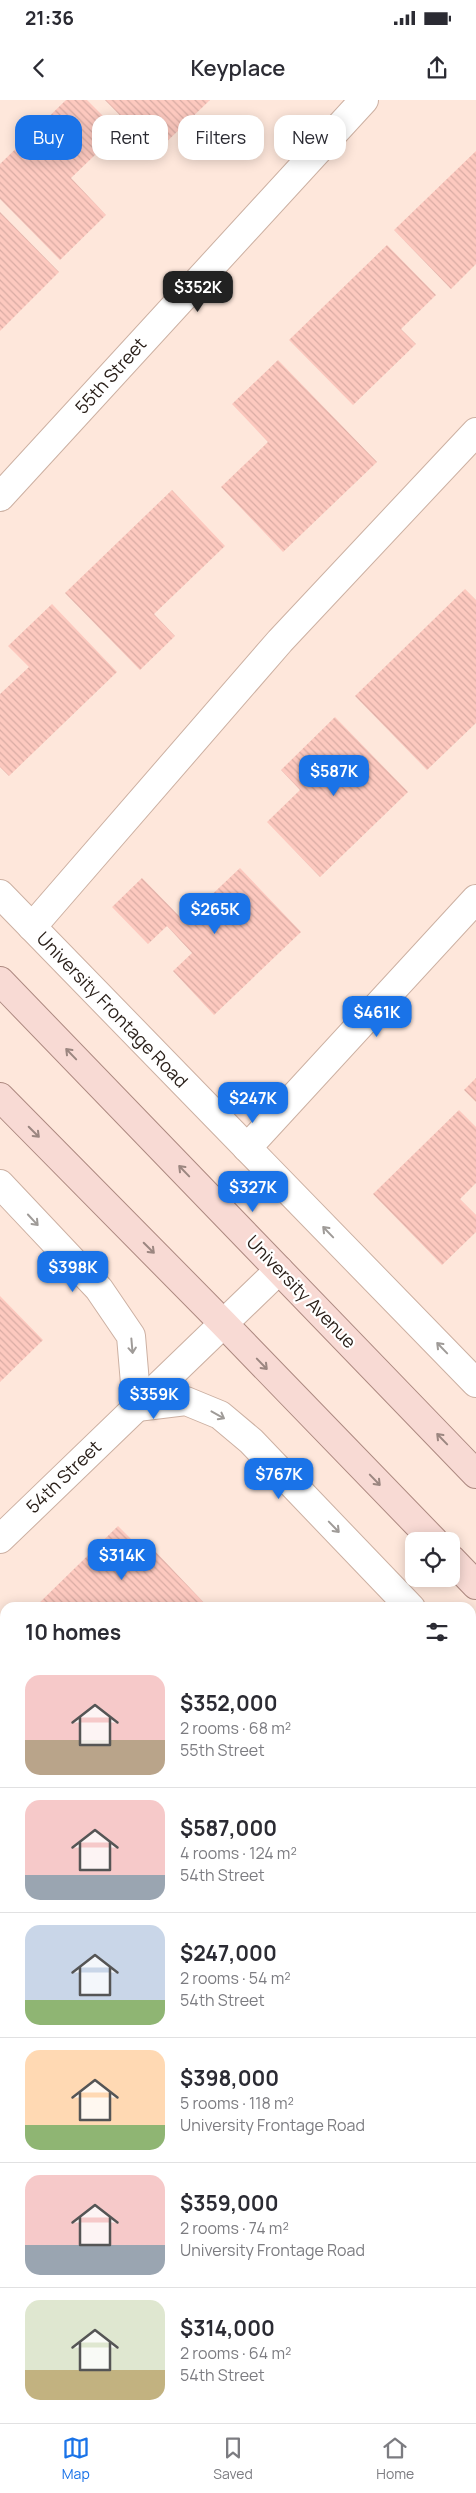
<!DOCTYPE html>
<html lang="en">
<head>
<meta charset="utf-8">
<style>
  :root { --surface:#fff; --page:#f7f7f7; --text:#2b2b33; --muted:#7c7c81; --line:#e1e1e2; --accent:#1a73e8 }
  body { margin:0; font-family:Manrope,sans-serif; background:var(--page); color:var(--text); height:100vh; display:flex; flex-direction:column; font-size:19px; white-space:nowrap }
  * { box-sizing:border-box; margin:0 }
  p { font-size:16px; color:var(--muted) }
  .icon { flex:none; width:28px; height:28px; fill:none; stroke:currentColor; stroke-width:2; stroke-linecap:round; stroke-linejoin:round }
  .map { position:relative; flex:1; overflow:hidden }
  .details { position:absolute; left:0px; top:1502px; width:476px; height:821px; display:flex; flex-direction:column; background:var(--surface); border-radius:15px 15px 0 0; box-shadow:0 2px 12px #0003 }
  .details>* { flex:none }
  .guide { position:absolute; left:15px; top:15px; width:446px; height:45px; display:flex; gap:10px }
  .buttons { position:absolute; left:405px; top:1432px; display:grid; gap:10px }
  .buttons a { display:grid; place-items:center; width:55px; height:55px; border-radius:10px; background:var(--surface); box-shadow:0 2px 12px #0003; font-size:25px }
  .price { position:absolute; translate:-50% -42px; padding:0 11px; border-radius:10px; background:var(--accent); color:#fff; font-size:16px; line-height:32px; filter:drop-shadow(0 1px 2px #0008) }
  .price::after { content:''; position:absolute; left:50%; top:30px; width:15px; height:11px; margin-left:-8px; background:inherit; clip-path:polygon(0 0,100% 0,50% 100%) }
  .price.active { background:#222; color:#fff }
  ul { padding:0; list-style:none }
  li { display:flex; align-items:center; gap:15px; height:125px; padding:0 25px }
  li+li { border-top:1px solid var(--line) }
  li span { display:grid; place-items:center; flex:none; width:140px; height:100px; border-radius:15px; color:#555 }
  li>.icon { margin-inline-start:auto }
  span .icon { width:60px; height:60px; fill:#fffc; stroke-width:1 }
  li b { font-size:21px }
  h2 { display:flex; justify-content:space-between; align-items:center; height:60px; padding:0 25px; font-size:21px }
  .tag { padding:0 18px; border-radius:15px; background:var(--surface); box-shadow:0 2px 12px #0003; font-size:18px; line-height:45px }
  .tag.active { background:var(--accent); color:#fff }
  .status { display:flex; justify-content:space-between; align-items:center; height:35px; padding:0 25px; background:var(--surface); direction:ltr }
  .status svg { height:14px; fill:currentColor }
  header { display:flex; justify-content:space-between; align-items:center; height:65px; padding:0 25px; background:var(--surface); font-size:22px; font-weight:600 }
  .dock { display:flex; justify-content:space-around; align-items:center; height:70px; border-top:1px solid var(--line); background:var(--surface); font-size:14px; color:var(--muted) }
  .dock a { display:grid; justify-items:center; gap:2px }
  .dock .active { color:var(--accent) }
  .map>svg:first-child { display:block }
  .building { fill:url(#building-back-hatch) }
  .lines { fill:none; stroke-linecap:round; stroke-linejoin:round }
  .minor-casing { stroke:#ccb0a2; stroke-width:30 }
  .major-casing { stroke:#ad8980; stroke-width:30 }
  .minor { stroke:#fff; stroke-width:28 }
  .major { stroke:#f8dad4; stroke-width:28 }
  .oneway { stroke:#9b8680 }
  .oneway2 { stroke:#9f9b98 }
  .labels { text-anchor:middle; stroke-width:4.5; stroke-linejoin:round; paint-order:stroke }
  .street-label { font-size:18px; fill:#2a201a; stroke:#fff }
</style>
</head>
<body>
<div class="status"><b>21:36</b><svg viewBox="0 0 49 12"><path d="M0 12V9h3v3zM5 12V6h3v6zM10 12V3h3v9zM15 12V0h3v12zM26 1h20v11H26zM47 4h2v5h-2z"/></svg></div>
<header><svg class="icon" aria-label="back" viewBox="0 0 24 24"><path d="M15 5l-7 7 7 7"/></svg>Keyplace<svg class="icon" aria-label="share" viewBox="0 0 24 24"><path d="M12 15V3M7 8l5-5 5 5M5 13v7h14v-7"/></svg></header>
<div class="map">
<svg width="476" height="2323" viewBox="0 0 476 2323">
  <defs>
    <pattern id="building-back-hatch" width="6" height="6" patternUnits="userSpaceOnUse" patternTransform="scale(1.25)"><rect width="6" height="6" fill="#fdc9bf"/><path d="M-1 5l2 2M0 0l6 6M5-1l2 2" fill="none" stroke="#d9aca4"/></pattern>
  </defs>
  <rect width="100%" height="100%" fill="#fee7db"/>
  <!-- building -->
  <g class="building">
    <path d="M66,0H87L119,32L71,78L106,115L60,160L0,99V64Z"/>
    <path d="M105,0H210L156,52Z"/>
    <path d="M476,51V164L451,189L394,130Z"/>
    <path d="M0,112L59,172L0,231Z"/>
    <path d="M387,145L436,195L401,229L416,244L353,305L289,240Z"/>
    <path d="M278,260L377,362L283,452L221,387L268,342L232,304Z"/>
    <path d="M172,390L225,446L154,514L175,536L140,570L65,493Z"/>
    <path d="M465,489L476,500V623L427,670L355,596Z"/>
    <path d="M52,504L117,572L9,676L0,667V594L29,567L8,546Z"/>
    <path d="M335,617L408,692L320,777L267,722L300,690L281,670Z"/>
    <path d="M240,768L301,832L214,915L173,871L192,853L167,826L148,844L112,807L142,778L184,821Z"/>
    <path d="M476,978V1002L464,990Z"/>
    <path d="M459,1010L476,1027V1083L460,1099L476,1115V1132L442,1165L373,1094Z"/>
    <path d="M0,1196L43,1240L0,1282Z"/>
    <path d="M118,1426L147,1455L153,1449L209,1508H34Z"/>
    <path d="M5,1535V1753L0,1758L5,1763V1797L0,1791V1540Z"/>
    <path d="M5,1805V1986L0,1991V1810Z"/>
    <path d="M0,2144L5,2149L0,2157Z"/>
    <path d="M258,2319H320L315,2323H262Z"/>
  </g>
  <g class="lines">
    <defs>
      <g id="minor">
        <path d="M0,397L364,0"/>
        <path d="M0,794L476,1283"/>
        <path d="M32,827L280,541L476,332"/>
        <path d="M247,1048L476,799"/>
        <path d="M0,1084L99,1189L131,1236L137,1307L186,1301L220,1315L251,1341L411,1508"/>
        <path d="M0,1439L279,1170"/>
        <path d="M471,1570L476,1575"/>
        <path d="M471,1855L476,1850"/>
        <path d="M0,2310L5,2305"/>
      </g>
      <g id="major">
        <path d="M0,881L476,1374"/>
        <path d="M0,997L223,1223L434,1441"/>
        <path d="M451,1459L476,1485"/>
      </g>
    </defs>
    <!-- minor casing -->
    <use href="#minor" class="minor-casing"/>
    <!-- major casing -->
    <use href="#major" class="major-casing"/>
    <!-- minor -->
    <use href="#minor" class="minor"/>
    <!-- major -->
    <use href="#major" class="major"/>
  </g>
  <!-- one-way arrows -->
  <defs><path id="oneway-shaft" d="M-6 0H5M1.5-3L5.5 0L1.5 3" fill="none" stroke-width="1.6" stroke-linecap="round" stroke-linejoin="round" transform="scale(1.25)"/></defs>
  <g class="oneway">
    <use href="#oneway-shaft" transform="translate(71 954) rotate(-134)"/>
    <use href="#oneway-shaft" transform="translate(34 1032) rotate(45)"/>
    <use href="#oneway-shaft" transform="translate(184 1071) rotate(-134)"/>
    <use href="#oneway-shaft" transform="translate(149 1148) rotate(45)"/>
    <use href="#oneway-shaft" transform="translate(262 1264) rotate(46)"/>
    <use href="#oneway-shaft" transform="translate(442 1339) rotate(-134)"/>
    <use href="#oneway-shaft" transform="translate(375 1380) rotate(46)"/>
  </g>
  <g class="oneway2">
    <use href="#oneway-shaft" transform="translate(33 1120) rotate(47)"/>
    <use href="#oneway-shaft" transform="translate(328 1132) rotate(-134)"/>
    <use href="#oneway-shaft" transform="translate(132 1246) rotate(85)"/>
    <use href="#oneway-shaft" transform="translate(442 1248) rotate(-134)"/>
    <use href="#oneway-shaft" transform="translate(218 1315) rotate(29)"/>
    <use href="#oneway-shaft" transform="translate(334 1427) rotate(46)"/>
  </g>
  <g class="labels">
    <!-- street labels -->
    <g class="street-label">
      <text transform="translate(111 276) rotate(-48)" y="6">55th Street</text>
      <text transform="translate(112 910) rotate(46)" y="6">University Frontage Road</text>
      <text transform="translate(301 1192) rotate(46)" y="6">University Avenue</text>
      <text transform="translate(64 1377) rotate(-44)" y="6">54th Street</text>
    </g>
  </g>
</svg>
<div class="buttons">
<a><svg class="icon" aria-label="locate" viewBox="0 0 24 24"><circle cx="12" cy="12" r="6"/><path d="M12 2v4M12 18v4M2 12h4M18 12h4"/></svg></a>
</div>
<b class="price active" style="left:198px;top:213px">$352K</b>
<b class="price" style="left:334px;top:697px">$587K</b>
<b class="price" style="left:215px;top:835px">$265K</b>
<b class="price" style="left:377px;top:938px">$461K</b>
<b class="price" style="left:253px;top:1024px">$247K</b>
<b class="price" style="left:253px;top:1113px">$327K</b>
<b class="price" style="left:73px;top:1193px">$398K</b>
<b class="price" style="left:154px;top:1320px">$359K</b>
<b class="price" style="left:279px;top:1400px">$767K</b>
<b class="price" style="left:122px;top:1481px">$314K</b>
<div class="guide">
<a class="tag active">Buy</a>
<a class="tag">Rent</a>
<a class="tag">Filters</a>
<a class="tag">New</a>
</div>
<section class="details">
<h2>10 homes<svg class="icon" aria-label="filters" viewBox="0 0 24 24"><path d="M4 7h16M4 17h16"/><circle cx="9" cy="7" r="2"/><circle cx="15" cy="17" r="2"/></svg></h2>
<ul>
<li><span style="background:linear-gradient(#f6c9c9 65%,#b9a48a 0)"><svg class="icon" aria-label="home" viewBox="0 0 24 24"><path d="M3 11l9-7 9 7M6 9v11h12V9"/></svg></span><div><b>$352,000</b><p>2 rooms · 68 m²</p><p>55th Street</p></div></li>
<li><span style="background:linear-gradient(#f6c9c9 75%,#9aa5b1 0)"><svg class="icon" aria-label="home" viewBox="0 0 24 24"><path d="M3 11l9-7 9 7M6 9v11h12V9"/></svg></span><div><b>$587,000</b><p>4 rooms · 124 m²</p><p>54th Street</p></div></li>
<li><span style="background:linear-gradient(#c9d6e8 75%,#8fb573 0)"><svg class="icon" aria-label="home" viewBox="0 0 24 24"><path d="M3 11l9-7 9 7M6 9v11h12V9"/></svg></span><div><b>$247,000</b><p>2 rooms · 54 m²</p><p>54th Street</p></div></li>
<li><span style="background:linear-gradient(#ffd9b3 75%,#8fb573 0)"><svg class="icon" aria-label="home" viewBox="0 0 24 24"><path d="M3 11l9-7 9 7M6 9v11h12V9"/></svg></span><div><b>$398,000</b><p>5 rooms · 118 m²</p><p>University Frontage Road</p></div></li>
<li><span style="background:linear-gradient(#f6c9c9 70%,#9aa5b1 0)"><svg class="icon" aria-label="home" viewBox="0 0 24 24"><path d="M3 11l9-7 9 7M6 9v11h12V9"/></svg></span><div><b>$359,000</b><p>2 rooms · 74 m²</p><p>University Frontage Road</p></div></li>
<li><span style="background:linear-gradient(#dfe7d0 70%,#c2b280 0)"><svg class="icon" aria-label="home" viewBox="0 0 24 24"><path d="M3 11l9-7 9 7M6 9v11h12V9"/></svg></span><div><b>$314,000</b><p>2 rooms · 64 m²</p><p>54th Street</p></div></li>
</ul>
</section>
</div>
<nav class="dock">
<a class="active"><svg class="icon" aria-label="map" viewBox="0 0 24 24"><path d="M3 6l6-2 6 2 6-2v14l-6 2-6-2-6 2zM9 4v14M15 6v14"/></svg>Map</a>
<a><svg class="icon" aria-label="saved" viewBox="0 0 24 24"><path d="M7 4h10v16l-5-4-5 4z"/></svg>Saved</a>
<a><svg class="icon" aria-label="home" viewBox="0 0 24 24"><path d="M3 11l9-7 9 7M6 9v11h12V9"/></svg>Home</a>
</nav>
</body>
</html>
